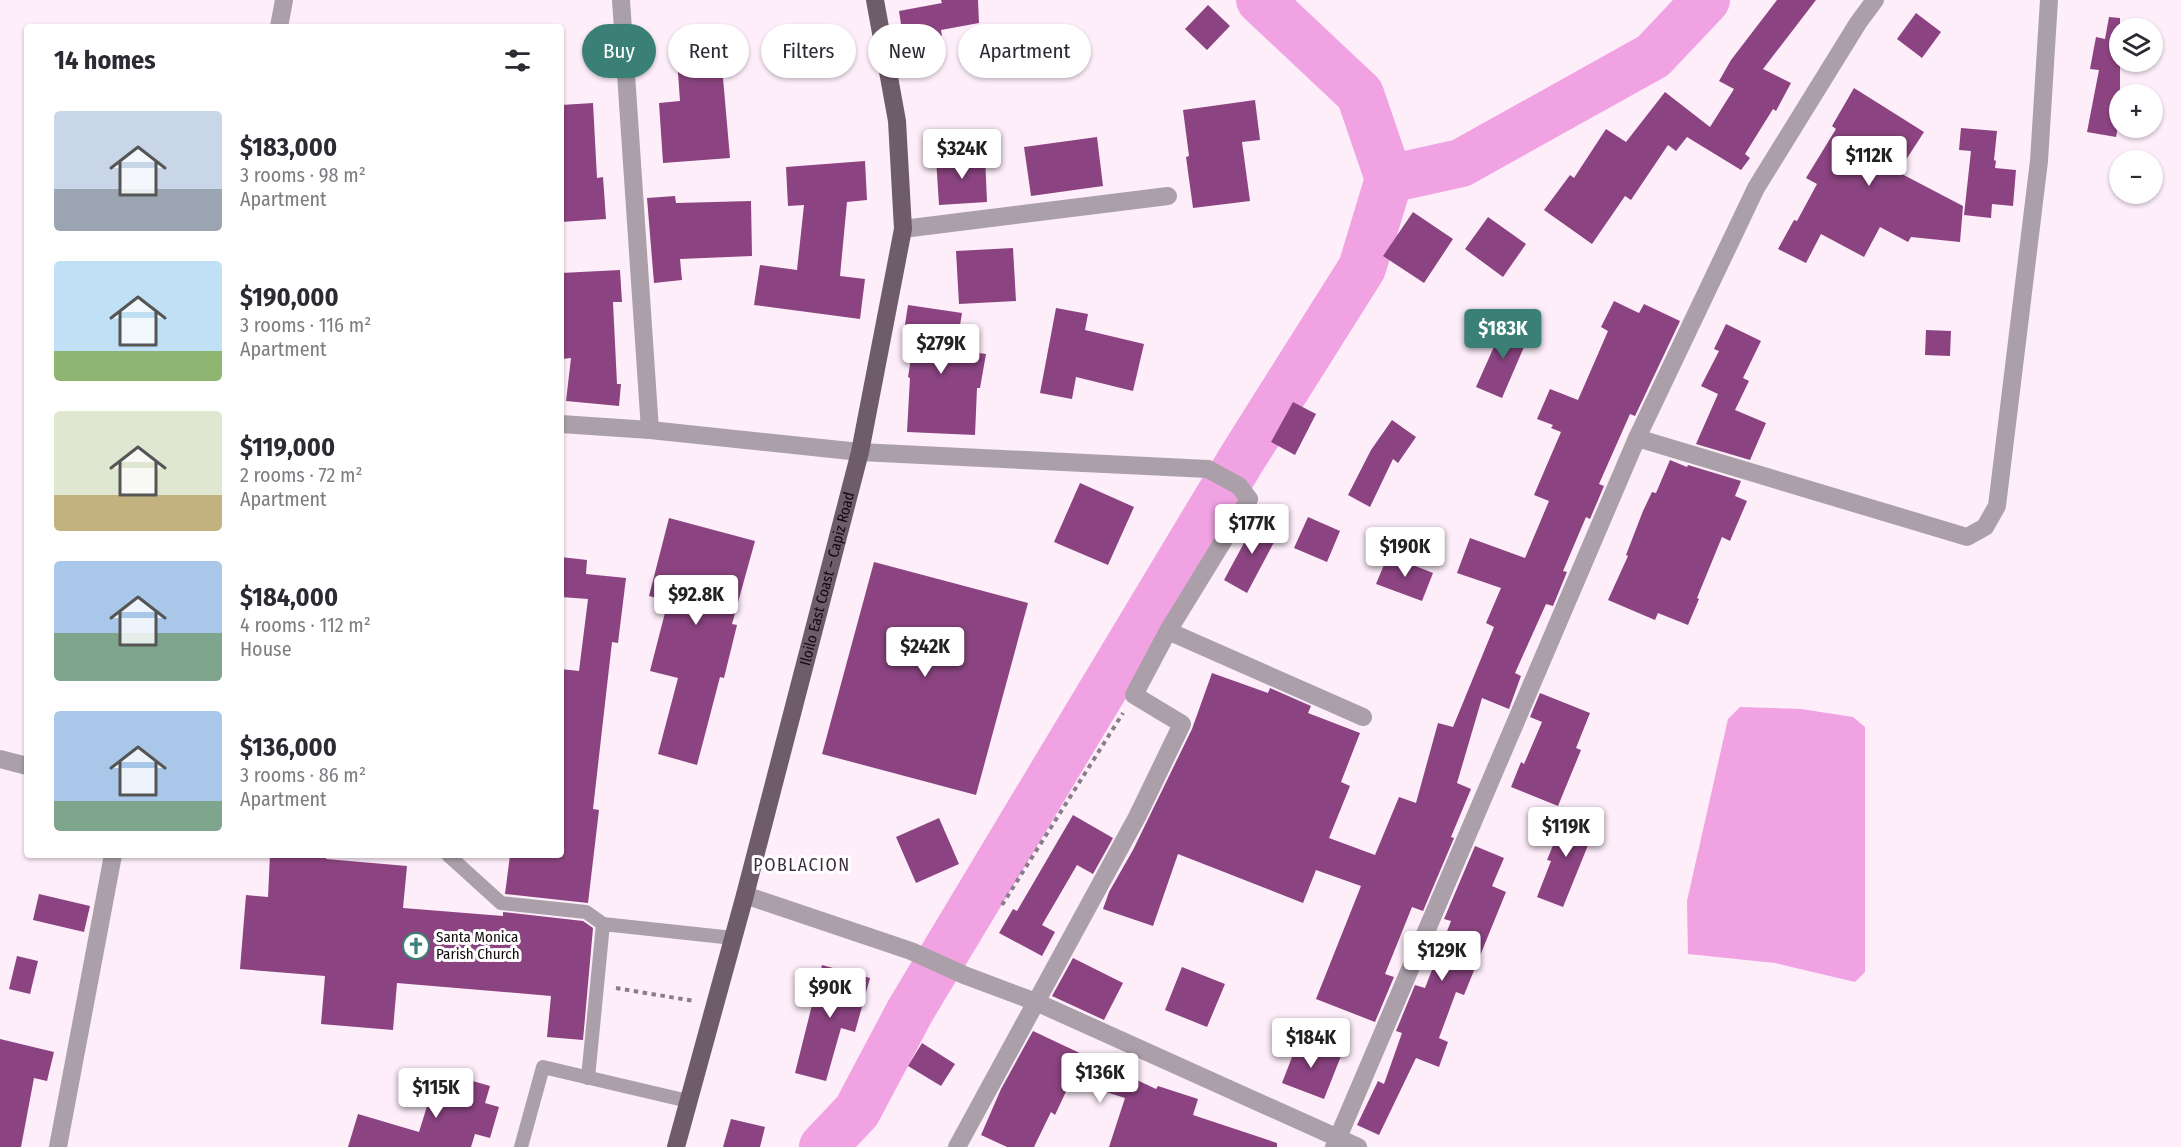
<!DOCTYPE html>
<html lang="en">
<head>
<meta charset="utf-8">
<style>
  :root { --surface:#fff; --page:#f7f7f7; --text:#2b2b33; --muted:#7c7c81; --accent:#3b8076 }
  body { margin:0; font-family:"Fira Sans Condensed",sans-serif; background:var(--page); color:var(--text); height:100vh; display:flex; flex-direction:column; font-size:22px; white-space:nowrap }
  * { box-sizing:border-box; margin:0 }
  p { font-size:20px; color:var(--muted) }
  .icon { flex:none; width:33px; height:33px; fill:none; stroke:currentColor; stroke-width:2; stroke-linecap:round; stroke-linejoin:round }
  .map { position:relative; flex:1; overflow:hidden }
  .drawer { position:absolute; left:24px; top:24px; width:540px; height:834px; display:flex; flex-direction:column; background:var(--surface); border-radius:6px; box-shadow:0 2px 4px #0004 }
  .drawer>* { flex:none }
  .hud { position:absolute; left:582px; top:24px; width:570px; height:54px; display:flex; gap:12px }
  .tools { position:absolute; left:2109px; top:18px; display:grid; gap:12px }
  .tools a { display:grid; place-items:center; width:54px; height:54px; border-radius:50%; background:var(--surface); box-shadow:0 2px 4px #0004; font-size:30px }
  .price { position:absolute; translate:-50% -51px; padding:0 14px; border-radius:6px; background:#fff; color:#222; font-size:20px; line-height:39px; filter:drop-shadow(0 2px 3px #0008) }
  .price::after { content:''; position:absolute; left:50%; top:36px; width:18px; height:14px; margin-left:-9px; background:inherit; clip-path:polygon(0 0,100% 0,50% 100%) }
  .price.selected { background:var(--accent); color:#fff }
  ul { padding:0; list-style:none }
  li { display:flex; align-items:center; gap:18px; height:150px; padding:0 30px }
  li span { display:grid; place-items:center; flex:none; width:168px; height:120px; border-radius:6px; color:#555 }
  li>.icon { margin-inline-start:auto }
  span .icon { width:72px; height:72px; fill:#fffc; stroke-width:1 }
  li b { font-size:26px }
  h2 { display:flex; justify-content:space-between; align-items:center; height:72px; padding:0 30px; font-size:26px }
  .chip { padding:0 21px; border-radius:27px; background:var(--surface); box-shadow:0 2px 4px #0004; font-size:21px; line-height:54px }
  .chip.selected { background:var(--accent); color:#fff }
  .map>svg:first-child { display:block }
  .water { fill:#f0a2e3 }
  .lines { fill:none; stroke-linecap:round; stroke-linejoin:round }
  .river { stroke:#f0a2e3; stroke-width:48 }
  .building { fill:#8b4481 }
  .path { stroke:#897e87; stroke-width:4; stroke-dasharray:4.5 4.5; stroke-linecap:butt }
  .service { stroke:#aba0a9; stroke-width:14 }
  .minor { stroke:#aba0a9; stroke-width:18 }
  .tertiary { stroke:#aba0a9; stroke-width:18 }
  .primary { stroke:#6f5c6b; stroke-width:18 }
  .labels { text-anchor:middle; stroke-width:6; stroke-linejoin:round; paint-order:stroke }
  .street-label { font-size:15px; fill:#10080f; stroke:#fff }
  .poi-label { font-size:15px; fill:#10080f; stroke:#fff; text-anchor:start }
  .quarter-label { font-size:18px; letter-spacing:1.5px; fill:#3f2c3c; stroke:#fff }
</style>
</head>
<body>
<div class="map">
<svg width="2181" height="1147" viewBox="0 0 2181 1147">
  <rect width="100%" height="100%" fill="#fdeefa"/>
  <!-- water -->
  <path class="water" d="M1740,707L1801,709L1853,717L1865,727V972L1855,982L1775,963L1688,954L1687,901L1728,719Z"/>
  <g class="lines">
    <!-- river -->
    <g class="river">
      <path d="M1389,179L1461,163L1653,56L1706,0"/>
      <path d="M823,1147L857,1111L910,1011L1241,460L1362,268L1389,179L1360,94L1260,0"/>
    </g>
  </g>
  <!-- building -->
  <g class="building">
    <path d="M941,0H978L979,23L941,30L942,36L904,44L899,11L942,3Z"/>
    <path d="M1777,0H1816L1763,69L1791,83L1776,111L1773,109L1745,154L1750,158L1741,170L1687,137L1676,151L1668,145L1631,200L1625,196L1592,244L1544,210L1570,175L1574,178L1606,129L1626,142L1665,92L1710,127L1734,89L1719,81L1731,60Z"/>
    <path d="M1208,5L1230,26L1207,50L1185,29Z"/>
    <path d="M1916,13L1941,32L1922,58L1897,39Z"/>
    <path d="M2109,17L2120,18V116L2116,137L2087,132L2099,70L2090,69L2096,37L2105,39Z"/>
    <path d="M721,55L730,158L663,163L659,103L680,101L677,59Z"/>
    <path d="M1854,88L1924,132L1898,172L1963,206L1960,242L1911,237L1908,242L1880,227L1864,257L1821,234L1806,263L1778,249L1794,220L1797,221L1817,184L1806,178L1836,129L1832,126Z"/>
    <path d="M1255,100L1260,140L1242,142L1250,201L1193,208L1186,157L1189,156L1183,110Z"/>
    <path d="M593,103L597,178L603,177L606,219L561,222V105Z"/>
    <path d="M1961,128L1997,131L1994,160L1996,161L1995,168L2016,170L2013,206L1992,204L1991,218L1964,215L1971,151L1959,150Z"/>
    <path d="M1097,137L1103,186L1031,196L1024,147Z"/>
    <path d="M985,156L987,202L939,205L936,159Z"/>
    <path d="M865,161L867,200L847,202L840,276L865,279L860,319L754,305L760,265L797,270L804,205L788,206L786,167Z"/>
    <path d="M675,196L676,203L751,201L752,256L680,259L682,280L654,283L647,198Z"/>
    <path d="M1413,212L1453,239L1424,283L1383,256Z"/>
    <path d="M1488,217L1526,244L1503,277L1465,249Z"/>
    <path d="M1013,248L1016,301L959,304L956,251Z"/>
    <path d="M620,270L622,302H613L617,384H621L619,406L566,401L571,358L562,359L561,273Z"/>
    <path d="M1614,301L1639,313L1644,304L1680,321L1635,416L1630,414L1599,484L1604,486L1590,519L1586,517L1563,571L1567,572L1553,606L1546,604L1515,673L1521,676L1509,709L1482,698L1457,783L1471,789L1451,837L1454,838L1423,911L1412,907L1385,974L1394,977L1375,1022L1316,999L1361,886L1316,870L1303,903L1178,854L1153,926L1103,909L1109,892L1133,850L1192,729L1212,673L1268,693L1270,688L1311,706L1308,713L1360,733L1341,782L1350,786L1329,838L1375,855L1399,797L1416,803L1438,723L1453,727L1494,627L1486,623L1501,588L1457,573L1470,538L1525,558L1549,501L1534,495L1561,432L1551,428L1553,425L1537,419L1550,389L1578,400L1608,331L1601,327Z"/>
    <path d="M908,305L962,313L956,350L986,354L980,388H977L975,435L907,432L910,378L908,377L915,333L904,331Z"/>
    <path d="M1056,308L1088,314L1085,330L1144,344L1133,391L1076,377L1072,399L1040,393Z"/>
    <path d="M1505,322L1530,333L1502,398L1476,387Z"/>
    <path d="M1726,324L1761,341L1743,378L1749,381L1735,410L1766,423L1750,460L1696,444L1718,394L1701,386L1719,351L1714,349Z"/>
    <path d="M1926,330L1951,331L1950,356L1925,355Z"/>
    <path d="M1293,402L1316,414L1295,455L1271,442Z"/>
    <path d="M1392,420L1416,437L1398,463L1393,459L1370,507L1348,495L1371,450Z"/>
    <path d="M1670,460L1687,467L1688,465L1741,481L1735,496L1747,501L1730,541L1722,537L1697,598L1699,599L1688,625L1658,613L1655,620L1608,600L1628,556L1626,555L1643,511L1652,492L1656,493Z"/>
    <path d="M1080,483L1134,507L1108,565L1054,542Z"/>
    <path d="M1258,517L1281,529L1247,593L1224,580Z"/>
    <path d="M1308,517L1340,531L1327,562L1294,548Z"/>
    <path d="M669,518L755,541L732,624L737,625L724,678L720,677L697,765L658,754L678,678L650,671L668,601L649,596Z"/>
    <path d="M1388,555L1433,573L1422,601L1376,584Z"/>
    <path d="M561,557L587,560L586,574L626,578L618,643L612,642L593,809L599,810L588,903L505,894L510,855H561V669L579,671L588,599L561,597Z"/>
    <path d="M874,562L1028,603L976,795L822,754Z"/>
    <path d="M1540,693L1590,713L1576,748L1581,750L1558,806L1511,787L1521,762L1524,764L1542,722L1530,717Z"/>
    <path d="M1567,811L1597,823L1563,907L1537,897L1551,861L1547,860Z"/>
    <path d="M1073,815L1113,838L1093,874L1077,865L1042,925L1055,932L1042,956L999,933L1013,909L1017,911Z"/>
    <path d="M939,818L959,864L916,883L896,837Z"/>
    <path d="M1475,846L1504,858L1492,886L1506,892L1464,995L1456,992L1439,1038L1448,1042L1439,1067L1416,1058L1379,1135L1357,1125L1378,1081L1384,1084L1402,1033L1396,1031L1415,985L1425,988L1451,921L1444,919Z"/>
    <path d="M270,855H327L326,859L407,866L403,908L503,916V912L583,921L593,928L583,1040L547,1037L551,996L397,983L393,1030L321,1024L325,976L240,969L246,895L268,897Z"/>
    <path d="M39,894L90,906L84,932L33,920Z"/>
    <path d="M17,956L38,961L30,994L9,989Z"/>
    <path d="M1073,958L1123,983L1104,1020L1052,996Z"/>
    <path d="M822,965L870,978L855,1032L841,1028L826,1081L795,1073Z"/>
    <path d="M1182,967L1225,984L1207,1027L1165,1010Z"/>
    <path d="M1033,1031L1156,1089L1158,1086L1198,1099L1193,1115L1277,1143V1147H1109L1125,1098L1071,1081L1055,1115L1051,1112L1034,1147H1007L981,1135L1001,1089Z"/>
    <path d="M0,1039L54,1052L47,1081L34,1078L21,1147H0Z"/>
    <path d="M1299,1039L1341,1056L1324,1099L1282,1083Z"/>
    <path d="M922,1043L955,1064L941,1086L908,1066Z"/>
    <path d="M438,1071L490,1086L485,1103L499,1107L490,1138L475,1134L471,1147H348L358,1114L419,1132Z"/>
    <path d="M731,1119L765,1127L760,1147H723Z"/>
  </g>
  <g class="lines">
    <!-- path -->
    <g class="path">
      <path d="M1002,905L1123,713"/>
      <path d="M616,988L694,1001"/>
    </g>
    <!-- service -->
    <g class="service">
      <path d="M448,855L501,903L586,912L603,924"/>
      <path d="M588,1078L603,924L733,938"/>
      <path d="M521,1147L543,1067L688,1101"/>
    </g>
    <!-- minor -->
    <g class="minor">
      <path d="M621,0L650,430"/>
      <path d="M903,229L1168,196"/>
      <path d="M561,424L650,430L860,452L1208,469L1239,486L1249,499L1168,631L1134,695L1182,724L1137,817L957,1147"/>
      <path d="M1637,438L1967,537L1985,527L1997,506L2039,161L2049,0"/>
      <path d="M1168,631L1363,717"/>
      <path d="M0,759L27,766"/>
    </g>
    <!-- tertiary -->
    <g class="tertiary">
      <path d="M279,27L284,0"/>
      <path d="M745,895L911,951L964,975L1036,1002L1358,1147"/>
      <path d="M58,1147L113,855"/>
      <path d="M1334,1147L1637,438L1756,188L1858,23L1875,0"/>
    </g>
    <!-- primary -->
    <path class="primary" id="s1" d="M676,1147L745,895L860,452L903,229L897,121L875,0"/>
  </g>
  <!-- icons -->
  <defs>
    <symbol id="church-ring" viewBox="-11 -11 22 22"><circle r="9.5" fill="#fff" stroke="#3b8076" stroke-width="1.5"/><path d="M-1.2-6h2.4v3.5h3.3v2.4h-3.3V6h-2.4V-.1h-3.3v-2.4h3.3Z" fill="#3b8076"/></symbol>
  </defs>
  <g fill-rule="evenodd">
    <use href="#church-ring" x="401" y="931" width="30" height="30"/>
  </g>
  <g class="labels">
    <!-- street labels -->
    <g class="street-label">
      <text dy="5" stroke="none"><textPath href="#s1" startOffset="588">Iloilo East Coast – Capiz Road</textPath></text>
    </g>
    <!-- poi labels -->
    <g class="poi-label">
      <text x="436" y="942">Santa Monica<tspan x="436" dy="17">Parish Church</tspan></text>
    </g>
    <!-- quarter labels -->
    <g class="quarter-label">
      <text x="802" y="871">POBLACION</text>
    </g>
  </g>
</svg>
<div class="tools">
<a><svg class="icon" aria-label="layers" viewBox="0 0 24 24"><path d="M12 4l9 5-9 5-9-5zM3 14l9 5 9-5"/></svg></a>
<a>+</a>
<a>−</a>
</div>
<b class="price" style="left:962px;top:180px">$324K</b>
<b class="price" style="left:1869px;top:187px">$112K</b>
<b class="price selected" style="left:1503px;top:360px">$183K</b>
<b class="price" style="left:941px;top:375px">$279K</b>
<b class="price" style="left:1252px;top:555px">$177K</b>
<b class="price" style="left:1405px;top:578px">$190K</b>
<b class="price" style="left:696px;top:626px">$92.8K</b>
<b class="price" style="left:925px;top:678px">$242K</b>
<b class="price" style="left:1566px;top:858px">$119K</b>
<b class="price" style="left:1442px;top:982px">$129K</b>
<b class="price" style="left:830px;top:1019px">$90K</b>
<b class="price" style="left:1311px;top:1069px">$184K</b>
<b class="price" style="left:1100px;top:1104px">$136K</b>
<b class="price" style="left:436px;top:1119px">$115K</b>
<div class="hud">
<a class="chip selected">Buy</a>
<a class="chip">Rent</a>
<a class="chip">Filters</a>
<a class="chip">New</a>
<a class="chip">Apartment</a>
</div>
<section class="drawer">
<h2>14 homes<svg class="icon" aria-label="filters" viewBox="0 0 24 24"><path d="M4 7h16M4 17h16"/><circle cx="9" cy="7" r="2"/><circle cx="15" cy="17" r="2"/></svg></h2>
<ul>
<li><span style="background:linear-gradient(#c9d6e8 65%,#9aa5b1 0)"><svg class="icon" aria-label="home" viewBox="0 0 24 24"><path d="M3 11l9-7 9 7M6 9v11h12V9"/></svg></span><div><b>$183,000</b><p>3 rooms · 98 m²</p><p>Apartment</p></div></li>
<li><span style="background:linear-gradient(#bfe0f5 75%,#8fb573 0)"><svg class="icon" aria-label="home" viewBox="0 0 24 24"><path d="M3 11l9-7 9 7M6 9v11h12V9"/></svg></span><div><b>$190,000</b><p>3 rooms · 116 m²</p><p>Apartment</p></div></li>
<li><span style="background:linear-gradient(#dfe7d0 70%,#c2b280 0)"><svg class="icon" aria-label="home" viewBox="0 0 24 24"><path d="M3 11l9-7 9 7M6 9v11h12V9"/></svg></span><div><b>$119,000</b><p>2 rooms · 72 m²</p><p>Apartment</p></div></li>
<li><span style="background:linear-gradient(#a9c7e8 60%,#7fa58c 0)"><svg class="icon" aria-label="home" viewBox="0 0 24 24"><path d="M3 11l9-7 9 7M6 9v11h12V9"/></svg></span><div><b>$184,000</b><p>4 rooms · 112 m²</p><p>House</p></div></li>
<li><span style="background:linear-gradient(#a9c7e8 75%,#7fa58c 0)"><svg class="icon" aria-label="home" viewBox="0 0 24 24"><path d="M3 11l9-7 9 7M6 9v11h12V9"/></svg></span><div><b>$136,000</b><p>3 rooms · 86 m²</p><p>Apartment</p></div></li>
</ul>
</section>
</div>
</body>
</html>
